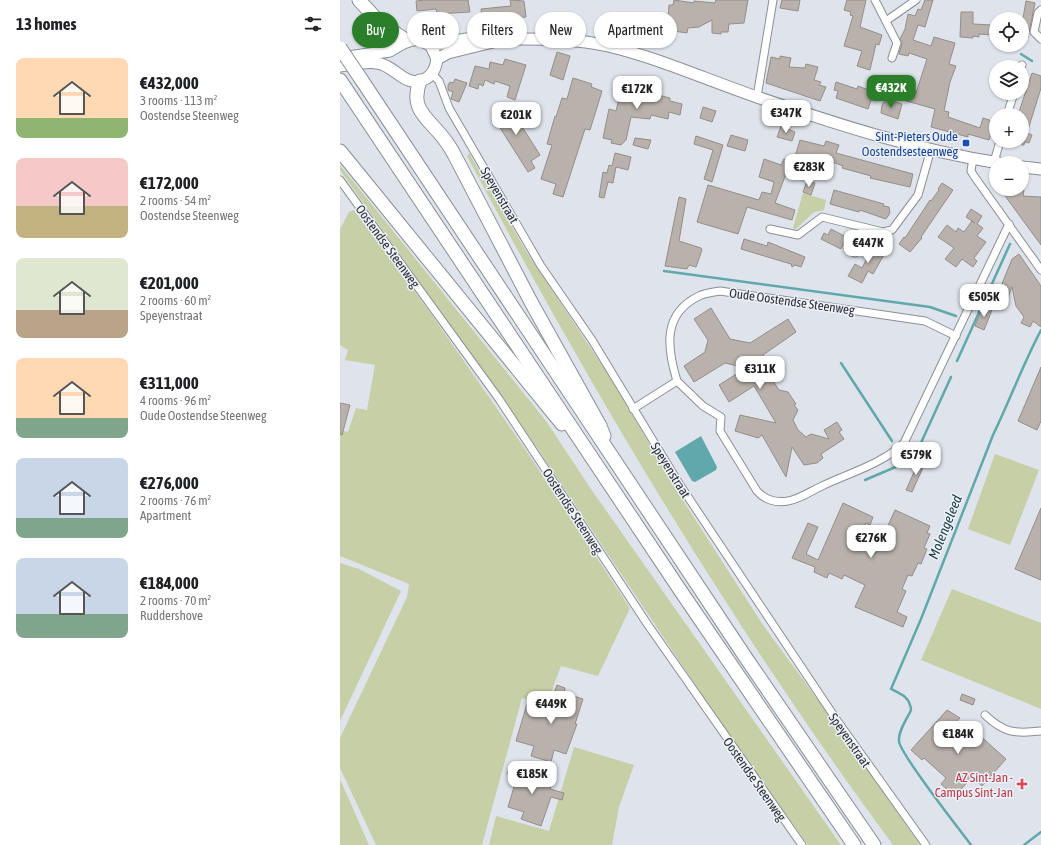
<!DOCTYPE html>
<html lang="en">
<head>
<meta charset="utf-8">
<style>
  :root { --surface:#fff; --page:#f6f6f6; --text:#202124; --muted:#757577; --accent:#2b7e2a }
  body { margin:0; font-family:"Asap Condensed",sans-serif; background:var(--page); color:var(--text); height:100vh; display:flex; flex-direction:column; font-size:15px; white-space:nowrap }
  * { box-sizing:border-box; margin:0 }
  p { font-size:13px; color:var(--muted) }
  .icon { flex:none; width:22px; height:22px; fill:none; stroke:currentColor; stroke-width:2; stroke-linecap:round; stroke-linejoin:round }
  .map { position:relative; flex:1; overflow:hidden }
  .side { display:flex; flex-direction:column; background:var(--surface); width:340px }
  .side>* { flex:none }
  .banner { position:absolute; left:12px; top:12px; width:380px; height:36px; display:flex; gap:8px }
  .tools { position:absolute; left:649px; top:12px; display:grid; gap:8px }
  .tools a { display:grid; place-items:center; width:40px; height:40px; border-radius:50%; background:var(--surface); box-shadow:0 1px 3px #0004; font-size:20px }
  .price { position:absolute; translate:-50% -34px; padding:0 9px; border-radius:8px; background:#fff; color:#222; font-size:13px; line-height:26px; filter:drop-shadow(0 1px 2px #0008) }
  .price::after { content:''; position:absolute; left:50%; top:24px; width:12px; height:9px; margin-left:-6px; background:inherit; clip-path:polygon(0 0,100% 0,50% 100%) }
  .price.current { background:var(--accent); color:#fff }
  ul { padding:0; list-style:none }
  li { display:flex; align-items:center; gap:12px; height:100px; padding:0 16px }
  li span { display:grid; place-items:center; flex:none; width:112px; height:80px; border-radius:8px; color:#555 }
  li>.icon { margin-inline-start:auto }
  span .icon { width:48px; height:48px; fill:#fffc; stroke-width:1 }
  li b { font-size:17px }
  h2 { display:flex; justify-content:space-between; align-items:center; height:48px; padding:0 16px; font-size:17px }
  .tag { padding:0 14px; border-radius:18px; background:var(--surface); box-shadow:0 1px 3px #0004; font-size:14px; line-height:36px }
  .tag.current { background:var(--accent); color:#fff }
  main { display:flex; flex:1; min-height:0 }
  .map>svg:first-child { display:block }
  .green { fill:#c6cfa6 }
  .water { fill:#60a8ab }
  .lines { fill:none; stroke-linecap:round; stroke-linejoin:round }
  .stream { stroke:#60a8ab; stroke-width:2.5 }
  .building { fill:#b9b1ab; stroke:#958d88 }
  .street-casing { stroke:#8a8f96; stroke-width:9 }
  .primary-casing { stroke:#8a8f96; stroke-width:13 }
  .highway-casing { stroke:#8a8f96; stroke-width:15 }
  .street { stroke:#fff; stroke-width:7 }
  .primary { stroke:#fff; stroke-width:11 }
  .highway { stroke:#fff; stroke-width:13 }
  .highway-bridge-casing { stroke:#8a8f96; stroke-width:15; stroke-linecap:butt }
  .highway-bridge { stroke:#fff; stroke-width:13 }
  .transit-dot { fill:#1a4fb4; stroke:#edf1fa; stroke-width:1.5 }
  .health-dot { fill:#e0444e; stroke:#edf1fa; stroke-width:1.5 }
  .labels { text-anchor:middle; stroke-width:3; stroke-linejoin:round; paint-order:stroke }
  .transit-label { font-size:13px; fill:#164399; stroke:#edf1fa; text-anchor:end }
  .street-label { font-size:13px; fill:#2d2f32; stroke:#edf1fa }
  .health-label { font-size:13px; fill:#be3a42; stroke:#edf1fa; text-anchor:end }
  .water-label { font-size:14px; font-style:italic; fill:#1b3f40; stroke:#edf1fa }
</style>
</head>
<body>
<main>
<section class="side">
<h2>13 homes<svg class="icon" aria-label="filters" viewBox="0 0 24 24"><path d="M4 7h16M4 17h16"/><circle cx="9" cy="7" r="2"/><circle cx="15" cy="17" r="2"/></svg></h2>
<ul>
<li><span style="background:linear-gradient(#ffd9b3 75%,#8fb573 0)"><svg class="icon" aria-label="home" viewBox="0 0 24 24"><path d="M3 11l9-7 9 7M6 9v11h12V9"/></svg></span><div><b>€432,000</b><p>3 rooms · 113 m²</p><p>Oostendse Steenweg</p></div></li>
<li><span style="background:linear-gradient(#f6c9c9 60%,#c2b280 0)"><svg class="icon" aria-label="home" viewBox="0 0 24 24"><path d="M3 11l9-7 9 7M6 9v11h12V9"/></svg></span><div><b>€172,000</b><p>2 rooms · 54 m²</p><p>Oostendse Steenweg</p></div></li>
<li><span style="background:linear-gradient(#dfe7d0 65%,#b9a48a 0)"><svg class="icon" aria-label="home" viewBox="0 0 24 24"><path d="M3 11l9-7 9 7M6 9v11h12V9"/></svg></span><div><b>€201,000</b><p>2 rooms · 60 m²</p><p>Speyenstraat</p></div></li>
<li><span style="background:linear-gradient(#ffd9b3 75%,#7fa58c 0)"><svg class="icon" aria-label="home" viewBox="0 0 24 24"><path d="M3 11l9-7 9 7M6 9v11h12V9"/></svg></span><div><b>€311,000</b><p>4 rooms · 96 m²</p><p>Oude Oostendse Steenweg</p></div></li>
<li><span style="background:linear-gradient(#c9d6e8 75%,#7fa58c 0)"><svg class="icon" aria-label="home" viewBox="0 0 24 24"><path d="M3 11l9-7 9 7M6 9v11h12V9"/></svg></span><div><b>€276,000</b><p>2 rooms · 76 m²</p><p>Apartment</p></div></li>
<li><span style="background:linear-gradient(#c9d6e8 70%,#7fa58c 0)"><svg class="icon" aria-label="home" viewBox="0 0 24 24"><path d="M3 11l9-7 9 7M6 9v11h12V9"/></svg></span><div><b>€184,000</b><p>2 rooms · 70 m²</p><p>Ruddershove</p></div></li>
</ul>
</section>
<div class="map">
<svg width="701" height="845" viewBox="0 0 701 845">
  <rect width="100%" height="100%" fill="#dfe4ec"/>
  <!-- green -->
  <g class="green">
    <path d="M129,153L186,251L268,374L337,491L423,625L497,726L580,845H553C392,627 254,395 127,156Z"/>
    <path d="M0,165L206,421L251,489L501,845H468L388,734L201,454L0,170Z"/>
    <path d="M463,193L486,200L484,210L474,212L456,229L453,228Z"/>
    <path d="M14,210L89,311L183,446L290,608L258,676L221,666L206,706L182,698L142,845H36L0,768V738L67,597L69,584L0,556V430L8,432L16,408L27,410L35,365L5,360L8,350L0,345V229L9,212Z"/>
    <path d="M655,454L699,470L670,545L628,529Z"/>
    <path d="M0,563L19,569L61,591L0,721Z"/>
    <path d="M612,589L701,623V709L581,660Z"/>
    <path d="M234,747L294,765L279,807L272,845H149L156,816L209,831Z"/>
    <path d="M0,779L29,845H0Z"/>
  </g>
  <!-- water -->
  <path class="water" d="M361,436L377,467L376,470L355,482L352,481L335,452Z"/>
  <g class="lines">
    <!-- stream -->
    <g class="stream">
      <path d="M681,54L692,61"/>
      <path d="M324,271L590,307L616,316"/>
      <path d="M617,361L670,244"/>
      <path d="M501,363L552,441"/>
      <path d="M565,463L575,456L611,377"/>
      <path d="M525,480L565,463L562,459"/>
      <path d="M631,845C620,830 559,753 559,741C558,731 567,719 571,710C570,697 561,694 551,689L581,619L653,435C670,400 683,364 701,330"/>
      <path d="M684,845L701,832"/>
    </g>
  </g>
  <!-- building -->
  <g class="building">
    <path d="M86,0H128L130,12L97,14L96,9L77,11L76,1Z"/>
    <path d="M170,0L184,1L186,17L142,21L141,9L171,6Z"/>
    <path d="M334,0L354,3V1L375,3L376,0H408L404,23L389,24L388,32H381V34L372,33V20L359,27L348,28L347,33L327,30L329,5H333Z"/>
    <path d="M442,0H460L458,11L440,8Z"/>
    <path d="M507,0H526L520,27L542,35L539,45L536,44L530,70L517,66L522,51L504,46L513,16L510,15L511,12L504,10Z"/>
    <path d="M585,0H593L585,27L578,25L573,40L591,46L594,37L615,43L609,64L616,66L610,82L604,111L609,112L608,117L640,128L643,118L655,122L649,140L628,134V137L591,127L595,109L563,100L566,90L576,93L587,59L569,53L568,56L559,54L562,43L560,39L565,29L568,14L575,16L578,9L581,10Z"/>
    <path d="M686,1L695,3L688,38L682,36V24Z"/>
    <path d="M621,12H633V24L652,25L651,35L639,34V37L633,36V38L620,37Z"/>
    <path d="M217,52L230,56L223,80L210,75Z"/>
    <path d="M440,56L451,58L449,67L465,68L466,64L478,67L474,80L481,82L479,85L486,87L480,101L426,83L431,57L440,59Z"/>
    <path d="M165,59L186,65L175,100L167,97L170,86L155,81L154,84L145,80L143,86L139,84L138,89L129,86L135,66L149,69L150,62L163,65Z"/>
    <path d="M692,73L701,76V88L687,133L692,135L689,143L685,142L684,145H682V115H678Z"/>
    <path d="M233,78L252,84L251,87L262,91L250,130L245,129L223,197L213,194L216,184L201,179L212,145L207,144L215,116L216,117L222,98L227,99Z"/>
    <path d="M115,79L127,83L119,102L111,99L113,92L108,90V85L110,82L113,83Z"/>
    <path d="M310,81L320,84L318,95L330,98V101L342,104L340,115L329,112L328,119L311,115L310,119L291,117L286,140L281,145L271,143L272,140L263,138L269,109L276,111L283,83L306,88Z"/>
    <path d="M537,81L551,85L548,93L534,88Z"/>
    <path d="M496,82L517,89L518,86L534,92L528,109L496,98L498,91L494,90Z"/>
    <path d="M546,99L562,104L558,119L541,113L542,105Z"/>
    <path d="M167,103L200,155L191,161L195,168L188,172L152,115L157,112L155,110Z"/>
    <path d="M363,107L376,111L372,122L360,118Z"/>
    <path d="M441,126L455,132L452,141L437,137Z"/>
    <path d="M391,135L408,140L405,151L387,146Z"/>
    <path d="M356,136L383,145L372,182L364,179L373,150L354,144Z"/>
    <path d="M295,138L311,140L308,149L293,145Z"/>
    <path d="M460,140L484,146L486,141L499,145L496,153L573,174L570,187L530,178L531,176L502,168L503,166L472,154L471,159L462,156L460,161L454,160Z"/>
    <path d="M275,153L291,157L288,170L276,167L273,183L268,182L264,198L259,197L263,172L267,173L269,165L272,166Z"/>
    <path d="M424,159L441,165L444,159L455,162L452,173L447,171L435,203L455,210L452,220L407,207L398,234L357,222L368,185L419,200L422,192L431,194L434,182L419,177Z"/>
    <path d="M467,181L475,183L471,195L463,192Z"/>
    <path d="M602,183L613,190L581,237L582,238L570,252L559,244L564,237L565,238L590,200L591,201L599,190L598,189Z"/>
    <path d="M660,189L684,190L683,196L701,197V245Z"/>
    <path d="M494,190L544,204L543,206L549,207L550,213L546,219L520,210L519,212L490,204Z"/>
    <path d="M339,197L346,199L339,241L361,248L362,250L356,267L349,265L347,269L325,266Z"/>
    <path d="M631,209L642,216L637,224L643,228L637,236L646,242L634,258L637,261L633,267L622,259L616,267L605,259L614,248L598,237L607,225L616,232L618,228L624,232L632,221L635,223L626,217Z"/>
    <path d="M491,229L510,239L506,246L503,245L501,249L481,239L484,233L488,235Z"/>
    <path d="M404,239L427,246L428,242L465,257L461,267L455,265L452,267L451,264L401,249Z"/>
    <path d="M535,243L545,248L542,252L545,253L533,274L528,271L522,283L508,276L515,264L522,268Z"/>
    <path d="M679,254L701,286V327L693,321L690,327L681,323L684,317L676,306L672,287L663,310L653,306L672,259Z"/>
    <path d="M643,306L652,310L644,330L635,326Z"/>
    <path d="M371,308L390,339L410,343L448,319L456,332L423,355L435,372L429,375L439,390L448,392L456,404L454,405L458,410L453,420L458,430L466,437L471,434L489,439L484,430L497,422L502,430L499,432L504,439L481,454L483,458L477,463L464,465L452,447L446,477L422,435L418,438L395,431L400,415L436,423L414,386L389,402L379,385L406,368L385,363L354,382L344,366L365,352L368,340L354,319Z"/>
    <path d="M701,367V421L697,430L678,421Z"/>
    <path d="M0,403L10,405L2,435L0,434Z"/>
    <path d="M579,461L585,463L572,492L566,490Z"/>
    <path d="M503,503L533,517L530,525L526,523L517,546L535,554L555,510L590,526L587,533L590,534L584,548L587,549L581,564L578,563L572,576L568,575L562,589L566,591L557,612L567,617L563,627L515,607L525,585L504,575L502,579L489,573L487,578L474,572L475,567L452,558L468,523L478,527L466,554L478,560Z"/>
    <path d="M701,508V580L675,569Z"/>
    <path d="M217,685L225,688L224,693L243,699L235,724H237L226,754L214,750L211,762L191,756L194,746L176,741L187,704L208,710Z"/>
    <path d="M622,694L635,699L633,705L620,700Z"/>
    <path d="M607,710L620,718L609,730L626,746L637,733L666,759L642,786L632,777L615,796L601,784L606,778L584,758L582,760L571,750Z"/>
    <path d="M170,765L213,779L210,789L224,793L222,800L211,797L201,826L181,819L184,812L168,807L177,777L167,774Z"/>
  </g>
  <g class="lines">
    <defs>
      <g id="street">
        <path d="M535,0L557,43L552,58"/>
        <path d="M701,10L698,13L694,32L701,39"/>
        <path d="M546,21L576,0"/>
        <path d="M681,67L682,65"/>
        <path d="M92,74L99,81L109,108L201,266L252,340L340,485L496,719L586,845"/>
        <path d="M417,97L433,0"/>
        <path d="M667,115L674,93"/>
        <path d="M633,158L631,171L634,176L701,270"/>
        <path d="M654,162L660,141"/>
        <path d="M0,180L159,399L308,625L462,845"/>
        <path d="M430,229L458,235L482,217L543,232L552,230L578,195L591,149"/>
        <path d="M515,253L526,228"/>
        <path d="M337,381L363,406L381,417L380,431L417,491C425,500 436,503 448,501C460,499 471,491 482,486C509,473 542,464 564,443L669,224"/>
        <path d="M293,409L337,381C327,348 322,314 359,296C365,293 374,292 380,291L585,321L616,336"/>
        <path d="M645,715C664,733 675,734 701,731"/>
      </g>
      <g id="primary">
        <path d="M91,46C110,42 129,37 148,37C153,37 158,39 163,39C199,39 233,38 268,46C319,58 367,80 417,97C496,124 576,150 659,163"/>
        <path d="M0,58L50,51L67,41L79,39L91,46L97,59C96,67 93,75 85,79C65,89 55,65 37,63C26,61 12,65 0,66"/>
        <path d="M97,59L108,53L157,41"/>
        <path d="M682,167L701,169"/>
      </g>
      <g id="highway">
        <path d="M19,0L40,23L67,41"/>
        <path d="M21,79L406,658L534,845"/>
        <path d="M0,80L342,593L514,845"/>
        <path d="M80,81C70,108 85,116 101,135C107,142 112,150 116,158L191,302L260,426L264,436"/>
        <path d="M0,151L222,424"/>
      </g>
    </defs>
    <!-- street casing -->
    <use href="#street" class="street-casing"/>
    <!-- primary casing -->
    <use href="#primary" class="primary-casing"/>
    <!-- highway casing -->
    <use href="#highway" class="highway-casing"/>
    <!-- street -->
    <use href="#street" class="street"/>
    <!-- primary -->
    <use href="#primary" class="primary"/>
    <!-- highway -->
    <use href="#highway" class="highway"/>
    <defs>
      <path id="highway-bridge" d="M0,48L21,79"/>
    </defs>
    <!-- highway-bridge casing -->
    <use href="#highway-bridge" class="highway-bridge-casing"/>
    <!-- highway-bridge -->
    <use href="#highway-bridge" class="highway-bridge"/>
  </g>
  <!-- markers -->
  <rect class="transit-dot" x="622" y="139" width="8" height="8" rx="2"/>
  <path class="health-dot" d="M680 778h4v4h4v4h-4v4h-4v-4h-4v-4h4z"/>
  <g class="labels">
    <!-- transit labels -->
    <g class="transit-label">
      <text x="618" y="141">Sint-Pieters Oude<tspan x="618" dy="15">Oostendsesteenweg</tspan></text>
    </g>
    <!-- street labels -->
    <g class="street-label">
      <text transform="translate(160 195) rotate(60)" y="5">Speyenstraat</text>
      <text transform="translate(48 246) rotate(54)" y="5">Oostendse Steenweg</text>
      <text transform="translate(452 301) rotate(8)" y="5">Oude Oostendse Steenweg</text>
      <text transform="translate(331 470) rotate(58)" y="5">Speyenstraat</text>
      <text transform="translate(233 511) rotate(57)" y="5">Oostendse Steenweg</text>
      <text transform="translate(510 740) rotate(55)" y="5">Speyenstraat</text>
      <text transform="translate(415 779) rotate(55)" y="5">Oostendse Steenweg</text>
    </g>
    <!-- health labels -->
    <g class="health-label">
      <text x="673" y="782">AZ Sint-Jan -<tspan x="673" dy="15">Campus Sint-Jan</tspan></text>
    </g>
    <!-- water labels -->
    <g class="water-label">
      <text transform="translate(605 527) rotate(-68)" y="5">Molengeleed</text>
    </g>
  </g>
</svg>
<div class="tools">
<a><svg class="icon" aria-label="locate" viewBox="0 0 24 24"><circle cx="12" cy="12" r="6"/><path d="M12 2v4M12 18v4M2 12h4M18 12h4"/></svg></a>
<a><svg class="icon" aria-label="layers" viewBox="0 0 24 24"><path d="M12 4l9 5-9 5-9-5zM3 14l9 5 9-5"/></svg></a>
<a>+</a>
<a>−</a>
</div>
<b class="price current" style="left:551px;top:109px">€432K</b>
<b class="price" style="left:297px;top:110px">€172K</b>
<b class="price" style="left:446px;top:134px">€347K</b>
<b class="price" style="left:176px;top:136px">€201K</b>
<b class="price" style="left:469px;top:188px">€283K</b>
<b class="price" style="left:528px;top:264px">€447K</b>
<b class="price" style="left:644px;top:318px">€505K</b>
<b class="price" style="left:420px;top:390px">€311K</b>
<b class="price" style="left:576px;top:476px">€579K</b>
<b class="price" style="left:531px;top:559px">€276K</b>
<b class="price" style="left:211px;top:725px">€449K</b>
<b class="price" style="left:618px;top:755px">€184K</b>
<b class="price" style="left:192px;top:795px">€185K</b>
<div class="banner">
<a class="tag current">Buy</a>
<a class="tag">Rent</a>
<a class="tag">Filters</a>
<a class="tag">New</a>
<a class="tag">Apartment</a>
</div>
</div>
</main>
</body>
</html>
